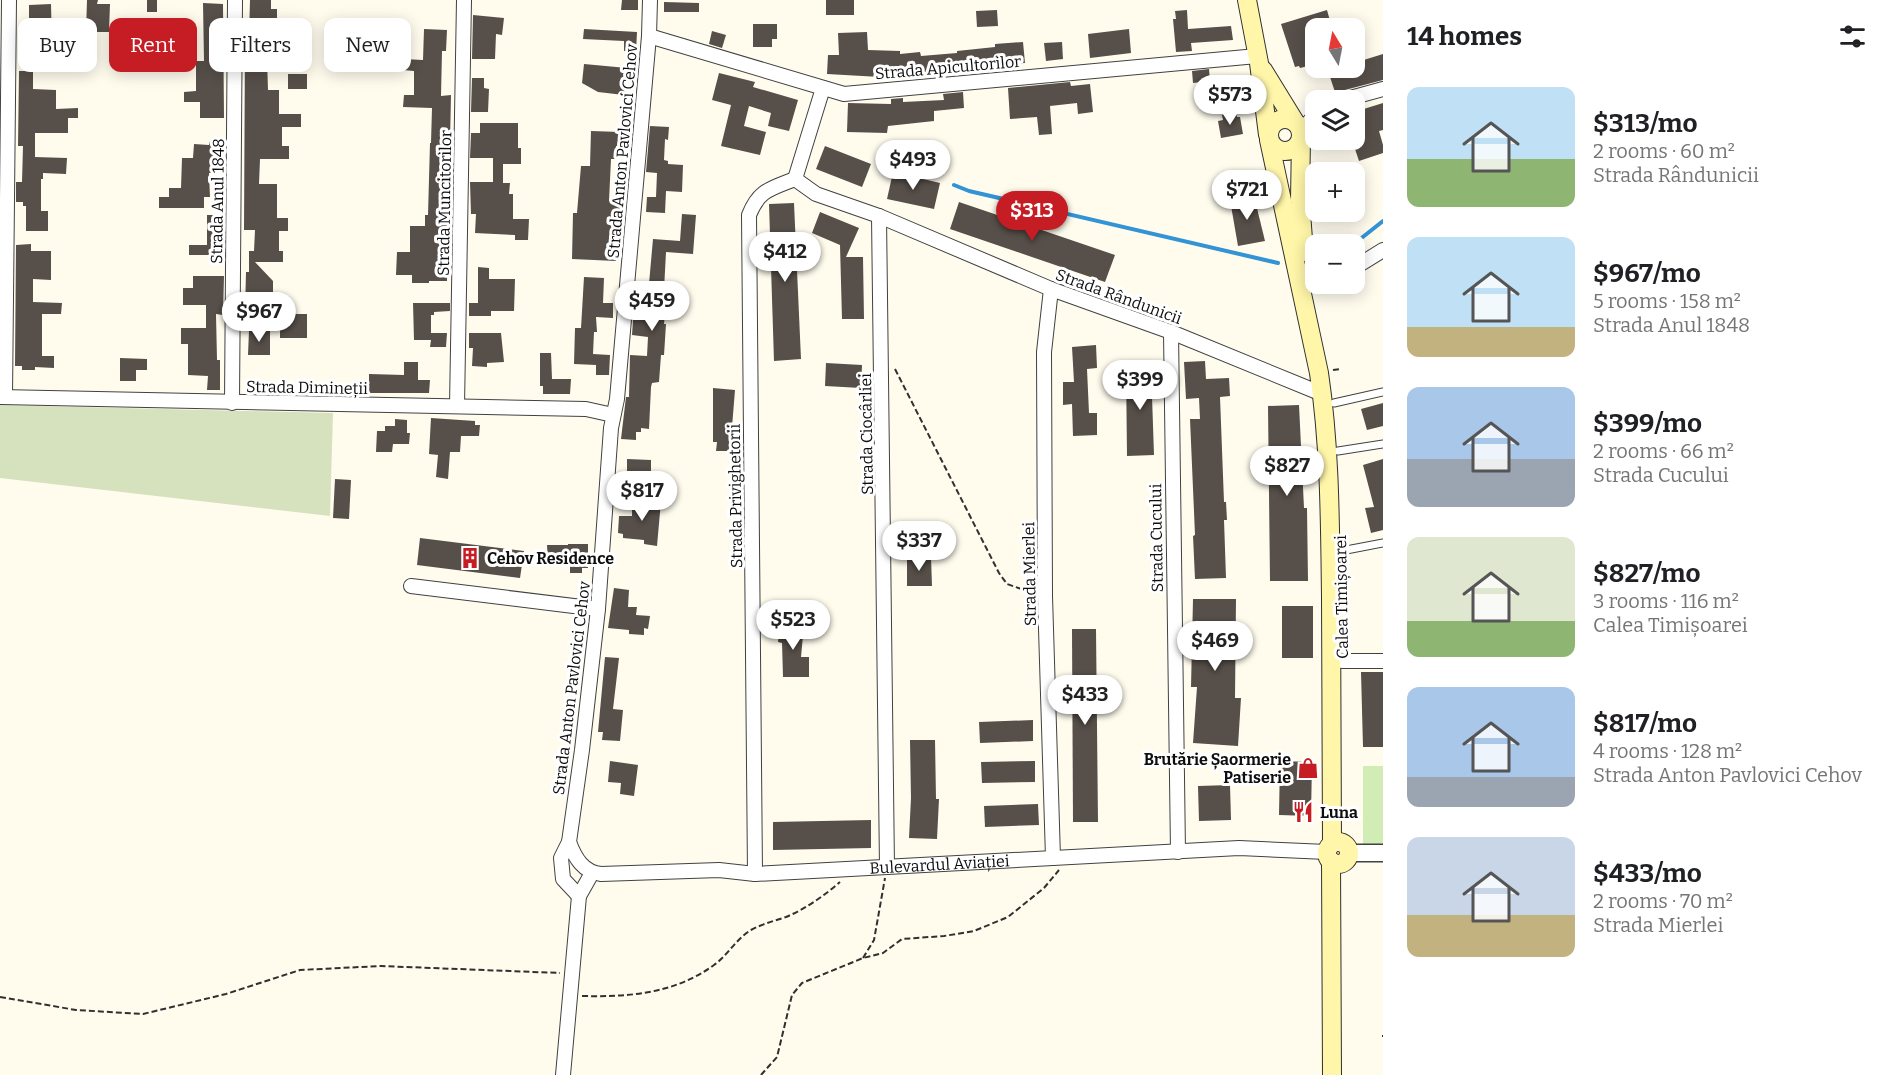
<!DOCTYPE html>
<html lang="en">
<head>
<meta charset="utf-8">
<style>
  :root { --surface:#fff; --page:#f2f2f2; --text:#202124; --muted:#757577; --accent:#c61d24 }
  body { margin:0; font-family:Bitter,serif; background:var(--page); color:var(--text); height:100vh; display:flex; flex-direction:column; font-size:22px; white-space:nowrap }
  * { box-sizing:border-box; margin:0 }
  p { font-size:20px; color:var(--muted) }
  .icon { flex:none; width:33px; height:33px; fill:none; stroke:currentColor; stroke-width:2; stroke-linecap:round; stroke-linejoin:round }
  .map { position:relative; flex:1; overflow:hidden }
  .details { display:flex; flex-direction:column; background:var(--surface); width:510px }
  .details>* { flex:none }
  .hud { position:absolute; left:18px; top:18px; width:570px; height:54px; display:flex; gap:12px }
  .needle { width:39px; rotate:350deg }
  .buttons { position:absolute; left:1305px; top:18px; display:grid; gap:12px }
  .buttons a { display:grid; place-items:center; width:60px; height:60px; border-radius:12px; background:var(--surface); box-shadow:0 3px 15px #0003; font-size:30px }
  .price { position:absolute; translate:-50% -51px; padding:0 14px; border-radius:21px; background:#fff; color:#222; font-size:20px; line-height:39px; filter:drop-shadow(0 2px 3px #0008) }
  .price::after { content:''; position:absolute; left:50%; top:36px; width:18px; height:14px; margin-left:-9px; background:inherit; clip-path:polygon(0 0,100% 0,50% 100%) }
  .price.selected { background:var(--accent); color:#fff }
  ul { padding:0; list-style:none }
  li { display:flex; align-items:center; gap:18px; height:150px; padding:0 24px }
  li span { display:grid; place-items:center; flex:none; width:168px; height:120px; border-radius:12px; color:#555 }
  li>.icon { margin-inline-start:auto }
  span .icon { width:72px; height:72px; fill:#fffc; stroke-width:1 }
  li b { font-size:26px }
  h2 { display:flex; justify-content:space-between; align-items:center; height:72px; padding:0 24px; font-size:26px }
  .pill { padding:0 21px; border-radius:12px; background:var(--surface); box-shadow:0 3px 15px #0003; font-size:21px; line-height:54px }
  .pill.selected { background:var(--accent); color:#fff }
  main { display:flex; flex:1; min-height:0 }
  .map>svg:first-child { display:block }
  .green { fill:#d1ecb5 }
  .cemetery { fill:#d6e2be }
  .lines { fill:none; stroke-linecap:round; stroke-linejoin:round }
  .stream { stroke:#3293d5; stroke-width:4 }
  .building { fill:#574f49 }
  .service-casing { stroke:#414141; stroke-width:9 }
  .minor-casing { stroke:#414141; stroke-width:16 }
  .tertiary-casing { stroke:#414141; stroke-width:19 }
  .secondary-casing { stroke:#303030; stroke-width:20 }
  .path { stroke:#303030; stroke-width:2; stroke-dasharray:6 3; stroke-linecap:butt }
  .service { stroke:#fff; stroke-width:7 }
  .minor { stroke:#fff; stroke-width:14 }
  .tertiary { stroke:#fff; stroke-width:16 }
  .secondary { stroke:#fff6a9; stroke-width:18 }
  .labels { text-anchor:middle; stroke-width:6; stroke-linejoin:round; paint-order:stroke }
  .street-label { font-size:16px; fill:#0e0e0e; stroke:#fff }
  .poi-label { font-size:16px; font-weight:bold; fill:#0e0e0e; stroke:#fff; text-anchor:start }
</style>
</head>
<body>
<main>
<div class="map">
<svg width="1383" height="1075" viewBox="0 0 1383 1075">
  <rect width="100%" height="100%" fill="#fffcee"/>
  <!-- green -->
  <rect class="green" x="1363" y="766" width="20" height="78"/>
  <!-- cemetery -->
  <path class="cemetery" d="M0,405L333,413L330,516L0,478Z"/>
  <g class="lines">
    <!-- stream -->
    <g class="stream">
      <path d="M954,185L969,191L1278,263"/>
      <path d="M1346,244L1359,240L1383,221"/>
    </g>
  </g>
  <!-- building -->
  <g class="building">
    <path d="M87,0H98L97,4H110L109,32H86Z"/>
    <rect x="147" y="0" width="10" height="12"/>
    <path d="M250,0H271V9H277V30L263,31V59H267L268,90H279V114H301V127H282V146H289V159H260L259,184H277V218H288V231H279V251H283V262H255L273,281V304L258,303V312H245L246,272H249V251H254L255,230H244L245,36H249Z"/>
    <path d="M622,0H638V10H621Z"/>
    <rect x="826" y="0" width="28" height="15"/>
    <path d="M664,2L699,3V12H664Z"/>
    <path d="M203,3L223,4L224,118H200V102H184V92L196,91V61H204Z"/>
    <path d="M51,4L52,48H29V5Z"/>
    <path d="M997,10L998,26L977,27L976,11Z"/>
    <path d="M1187,10L1188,29L1231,26L1233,40L1191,43L1192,51L1176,52L1173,19H1176L1175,11Z"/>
    <path d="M1327,10L1332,28H1316V64L1300,68L1299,66L1295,67L1281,24Z"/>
    <path d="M473,15L504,18L502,35L496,34L495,59H472Z"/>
    <path d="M753,24H777V39H772V47H753Z"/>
    <path d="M424,29L447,30L446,51H442L441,96L451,95L450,143H448V152L447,281H429V283H412V275H396L397,252H410V226H425V215H428L430,143H431L432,108L403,107L404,95H414V71L403,70L404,59L423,60Z"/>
    <path d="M584,29L637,32L636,52L624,51V41L583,39Z"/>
    <path d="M1129,29L1131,53L1090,58L1088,34Z"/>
    <path d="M712,31L726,35L722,48L709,44Z"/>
    <path d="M867,32L868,50L900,51V54L920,52L921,56L957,53V51L995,47V44L1023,42L1025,63L1008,64V68L970,72L969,65L941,68L942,72L906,78L905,67L880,66V77L827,74L828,55H839L838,33Z"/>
    <path d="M1062,42L1063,59L1046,61L1044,43Z"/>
    <path d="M1383,54V80L1341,91L1336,95L1328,71L1340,68H1354V63Z"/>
    <path d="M584,64L627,68L624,95L598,92L582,83Z"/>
    <path d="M1209,69L1210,81L1193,83L1192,71Z"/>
    <path d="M19,71H33V89L56,90V109L78,108V118H68V133H35V157L67,158L66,174L43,173V179H41V211H48V231H26V206H23V202H16V182H22L23,146H18Z"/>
    <path d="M719,73L755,82L753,87L798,100L789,131L768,126L771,113L749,106L744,126L766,132L760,155L721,146L731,105L712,100Z"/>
    <rect x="288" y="74" width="19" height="15"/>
    <path d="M1235,76L1237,92L1213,95L1212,78Z"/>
    <path d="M472,78H484V88L489,89L488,112H471Z"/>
    <path d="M1070,82L1071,86L1090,84L1093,112L1078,114L1077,103L1050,106L1052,134L1039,135L1037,117L1010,119L1008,88Z"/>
    <path d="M963,92L964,108L934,111V121L888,126L887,133L847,132L848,103L891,104V99L903,98V102L944,100L943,94Z"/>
    <path d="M1383,103V130L1379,131L1383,145V153L1359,161L1352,140H1354V112Z"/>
    <path d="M1236,112L1237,117H1240L1243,134L1221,138L1218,121L1223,120L1222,115Z"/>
    <path d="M480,123H518V148H521V164H503V183H510L509,194H513V219H529L528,240H515V235L475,233L476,214H471L470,182H493V158H470L471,133H480Z"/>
    <path d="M650,126L669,127L668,140L665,139L664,160L668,161V164L683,165L682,192L666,191L665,213L646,212L647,197H656L657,173L646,172Z"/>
    <path d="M591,131L620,132V146H616V159H611L609,201H621L616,261L572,259L573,213H577L581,166H590Z"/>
    <path d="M210,141H223L222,173H209L210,197H204V208H159V197H169V188H181L182,158H193L194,144L209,145Z"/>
    <path d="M825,146L871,164L862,187L816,169Z"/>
    <path d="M893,172L940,183L934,209L887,199Z"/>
    <path d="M1254,196L1265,241L1238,246L1230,200Z"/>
    <path d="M959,202L1115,255L1105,282L950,229Z"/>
    <path d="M794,203L801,359L774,361L769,204Z"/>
    <path d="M820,212L859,228L846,257H863L864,319H842L840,245L812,233Z"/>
    <path d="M682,214L696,215L693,254L666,252L664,290L667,291L664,324H666L664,355H661L659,382L652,383L651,387L649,429L641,428V432H636V440L621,439L626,397H629L630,355L647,356L648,337L632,335L634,305L647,306L653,239L680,241Z"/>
    <path d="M207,215H218V219H222L221,255H189V245H207Z"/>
    <path d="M31,244V251H51V280L33,279V302L62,303L61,314H42V356H54V368L35,367V370H22V366H15L16,245Z"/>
    <path d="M478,267L489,268V279H515L514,311H491V316H469V303H478Z"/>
    <path d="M193,276H224L223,315L216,314L217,360H220V390H207L208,376L188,375V344H181V328H206V305H183V288H193Z"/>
    <path d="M584,277L604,278L603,303H613V318L596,317L597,332H594L593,354L610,355L609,375H596V365L574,364L575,328H581Z"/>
    <path d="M413,303H450V311L434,312V315H431V333H447L446,347H430L431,340H414Z"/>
    <rect x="280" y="314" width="27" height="24"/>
    <path d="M249,331H270V355H248Z"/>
    <path d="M469,333H501L504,362L487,363V367L472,366L473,348H469Z"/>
    <path d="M1096,345L1097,368L1087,369L1089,413H1097V435L1073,436L1072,404L1063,405V382H1074L1072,347Z"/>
    <path d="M540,353H551L552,379H571L570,394H543V386H540Z"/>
    <path d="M120,358L147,359V370H136V381H120Z"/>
    <path d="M1205,361L1206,379L1229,378L1230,396L1220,397L1224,502H1226L1227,520H1224L1226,578L1195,579L1193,536L1195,535L1190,419H1200L1199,398L1186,399L1184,362Z"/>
    <path d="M404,362H418V380H430L429,393H369V374L404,375Z"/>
    <path d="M826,363L862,365L861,388L825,386Z"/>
    <path d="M1126,368H1154V396H1152L1154,455L1127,456Z"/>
    <path d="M713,388L735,390L732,427V435H735L734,451H716L717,442H713Z"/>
    <path d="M1383,403V426L1367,430L1361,409Z"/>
    <path d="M1299,405L1304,508H1307L1308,581H1270L1268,406Z"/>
    <path d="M431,418L475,421V425H480L479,436H461L460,452H450L448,479L436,477L438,455L429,454Z"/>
    <path d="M395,419L407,420V433H410L409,444H393L392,452H376L377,431H385V426H395Z"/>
    <path d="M627,459L651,460V473L627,472Z"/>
    <path d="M1383,459V530L1371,533L1365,508L1374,507L1363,465Z"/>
    <path d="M335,479L351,480L349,519L333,518Z"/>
    <path d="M632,501H661L657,546L644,544V540L623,538V534L618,533L619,516H632Z"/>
    <path d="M420,538L524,551L520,578L417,565Z"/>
    <path d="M568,544H588V568H582V573H570V561L548,562L547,545H568Z"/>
    <path d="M931,557L932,586H907V558Z"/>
    <path d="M614,588L629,590L628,607H637L636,615L650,616L648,629L644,628V635L629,634V630L608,628Z"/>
    <path d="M1193,599H1236L1235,698H1241L1238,746L1193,743L1197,687H1191Z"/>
    <rect x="1282" y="606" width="31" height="52"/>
    <path d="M780,622L804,624L801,657H809V677H783L782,643L778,642Z"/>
    <path d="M1072,629H1096L1098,822H1073Z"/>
    <path d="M605,657L619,658L613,709L623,710L620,741L602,740L603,732H598Z"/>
    <path d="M1361,672H1383V747H1363Z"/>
    <path d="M1033,720V741L980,743L979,722Z"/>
    <path d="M910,740H935L936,799H939L937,839L909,838L911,798Z"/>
    <path d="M610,761L638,765L634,796L620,794L621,783L608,782Z"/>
    <path d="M1035,761V782L982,783L981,762Z"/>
    <path d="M1280,761L1312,762L1311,816L1279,815Z"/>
    <path d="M1230,785L1231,820L1199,821L1198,786Z"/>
    <path d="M1038,804L1039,825L985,827L984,806Z"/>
    <path d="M871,820V848L773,850V822Z"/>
  </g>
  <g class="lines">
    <defs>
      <g id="service">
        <path d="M1334,403L1383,392"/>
        <path d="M1338,451L1383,444"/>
        <path d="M1341,551L1383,543"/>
      </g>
      <g id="minor">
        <path d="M649,36L844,94L1257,56"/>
        <path d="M823,88L795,179L816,194L879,216L1051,289L1171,332L1315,391L1322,392"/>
        <path d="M1343,100L1383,89"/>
        <path d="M1301,131L1316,114"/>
        <path d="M879,216L887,867"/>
        <path d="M1354,268L1383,250"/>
        <path d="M1310,281L1316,280"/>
        <path d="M1051,289L1044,352L1045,596L1053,858"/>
        <path d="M1171,332L1178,852"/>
        <path d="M0,397L586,409L613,415"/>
        <path d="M5,397L9,0"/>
        <path d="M232,403L235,0"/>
        <path d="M457,406L464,0"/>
        <path d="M411,586L598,609"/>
        <path d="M1342,661H1383"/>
        <path id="s1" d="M569,842C575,858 583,872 601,874L719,870L755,874L1239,848L1327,852"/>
        <path d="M755,874L749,215C759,190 770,189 795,179"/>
        <path d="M579,896L563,879L561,858L569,842L582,750L598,609L611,428L617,399L649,36L650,0"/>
        <path d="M563,1075L579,896L592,873"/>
      </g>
      <path id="tertiary" d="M1349,853H1383"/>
      <g id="secondary">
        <path d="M1247,0L1259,63L1268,135"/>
        <path d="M1263,70L1295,122"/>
        <circle cx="1285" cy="135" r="16"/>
        <path d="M1301,137L1300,200L1304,252"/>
        <path d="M1269,140L1319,373C1330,447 1330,522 1331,597C1331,679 1331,761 1332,844"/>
        <circle cx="1338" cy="853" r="11"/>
        <path d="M1331,861L1332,1075"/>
      </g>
    </defs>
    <!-- service casing -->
    <use href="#service" class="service-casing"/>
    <!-- minor casing -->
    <use href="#minor" class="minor-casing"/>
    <!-- tertiary casing -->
    <use href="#tertiary" class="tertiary-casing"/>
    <!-- secondary casing -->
    <use href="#secondary" class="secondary-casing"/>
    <!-- path -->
    <g class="path">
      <path d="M895,369L999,573L1007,584L1033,593"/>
      <path d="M1333,370L1340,369"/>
      <path d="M863,958L874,940L885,878"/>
      <path d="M582,996C629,997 674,994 714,965C728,955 736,939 751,930C762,924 774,921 786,917C805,909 824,896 840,882"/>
      <path d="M0,997L76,1010L143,1014L226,994L300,970L381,966L560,973"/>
      <path d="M1382,1036H1383"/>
      <path d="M761,1075L777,1057L792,995L802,983L863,958L883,953L902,939L944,936L974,931L1008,917L1044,888L1059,870"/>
    </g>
    <!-- service -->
    <use href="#service" class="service"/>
    <!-- minor -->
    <use href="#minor" class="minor"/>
    <!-- tertiary -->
    <use href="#tertiary" class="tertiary"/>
    <!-- secondary -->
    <use href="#secondary" class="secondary"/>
  </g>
  <!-- icons -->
  <defs>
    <symbol id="building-bare" viewBox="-9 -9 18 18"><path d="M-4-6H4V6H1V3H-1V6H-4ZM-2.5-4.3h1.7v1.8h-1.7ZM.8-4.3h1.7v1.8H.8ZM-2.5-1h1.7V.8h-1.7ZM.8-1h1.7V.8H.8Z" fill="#c61d24" stroke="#fff" stroke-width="2.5" paint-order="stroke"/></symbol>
    <symbol id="shop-bare" viewBox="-9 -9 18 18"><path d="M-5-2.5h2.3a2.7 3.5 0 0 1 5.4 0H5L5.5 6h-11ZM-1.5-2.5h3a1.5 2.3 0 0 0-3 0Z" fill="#c61d24" stroke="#fff" stroke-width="2.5" paint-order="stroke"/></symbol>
    <symbol id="restaurant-bare" viewBox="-9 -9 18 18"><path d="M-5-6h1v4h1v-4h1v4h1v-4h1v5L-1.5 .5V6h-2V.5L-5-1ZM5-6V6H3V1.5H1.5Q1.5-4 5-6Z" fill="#c61d24" stroke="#fff" stroke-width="2.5" paint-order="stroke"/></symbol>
  </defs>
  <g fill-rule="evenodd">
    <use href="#building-bare" x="455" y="543" width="30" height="30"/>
    <use href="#shop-bare" x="1293" y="753" width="30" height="30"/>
    <use href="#restaurant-bare" x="1288" y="797" width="30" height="30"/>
  </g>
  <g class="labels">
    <!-- street labels -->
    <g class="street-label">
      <text transform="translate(948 67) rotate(-5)" y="6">Strada Apicultorilor</text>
      <text transform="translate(622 151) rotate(-85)" y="6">Strada Anton Pavlovici Cehov</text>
      <text transform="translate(217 201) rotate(-89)" y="6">Strada Anul 1848</text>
      <text transform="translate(444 203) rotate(-89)" y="6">Strada Muncitorilor</text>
      <text transform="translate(1119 296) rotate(20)" y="6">Strada Rândunicii</text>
      <text transform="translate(307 387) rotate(1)" y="6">Strada Dimineții</text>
      <text transform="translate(866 434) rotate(-91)" y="6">Strada Ciocârliei</text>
      <text transform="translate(735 496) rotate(-91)" y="6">Strada Privighetorii</text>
      <text transform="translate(1156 538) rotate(-91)" y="6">Strada Cucului</text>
      <text transform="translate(1029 574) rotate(-91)" y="6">Strada Mierlei</text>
      <text transform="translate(1341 597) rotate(-91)" y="6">Calea Timișoarei</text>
      <text transform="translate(571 688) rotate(-83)" y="6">Strada Anton Pavlovici Cehov</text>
      <text dy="6" stroke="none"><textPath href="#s1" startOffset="387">Bulevardul Aviației</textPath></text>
    </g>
    <!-- poi labels -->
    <g class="poi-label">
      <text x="487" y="564">Cehov Residence</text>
      <text x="1291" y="765" text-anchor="end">Brutărie Șaormerie<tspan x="1291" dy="18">Patiserie</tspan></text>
      <text x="1320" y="818">Luna</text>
    </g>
  </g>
</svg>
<div class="buttons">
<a><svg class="needle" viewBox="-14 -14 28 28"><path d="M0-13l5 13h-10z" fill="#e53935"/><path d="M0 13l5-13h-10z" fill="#757577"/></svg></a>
<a><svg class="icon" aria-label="layers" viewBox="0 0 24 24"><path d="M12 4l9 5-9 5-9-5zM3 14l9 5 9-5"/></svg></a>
<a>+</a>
<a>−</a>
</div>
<b class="price" style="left:1230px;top:126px">$573</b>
<b class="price" style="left:913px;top:191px">$493</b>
<b class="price" style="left:1247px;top:221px">$721</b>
<b class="price selected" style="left:1032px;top:242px">$313</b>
<b class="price" style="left:785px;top:283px">$412</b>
<b class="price" style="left:652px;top:332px">$459</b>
<b class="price" style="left:259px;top:343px">$967</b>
<b class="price" style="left:1140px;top:411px">$399</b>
<b class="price" style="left:1287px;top:497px">$827</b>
<b class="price" style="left:642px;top:522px">$817</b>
<b class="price" style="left:919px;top:572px">$337</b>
<b class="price" style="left:793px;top:651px">$523</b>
<b class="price" style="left:1215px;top:672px">$469</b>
<b class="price" style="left:1085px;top:726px">$433</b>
<div class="hud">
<a class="pill">Buy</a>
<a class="pill selected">Rent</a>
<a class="pill">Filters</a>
<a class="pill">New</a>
</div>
</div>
<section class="details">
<h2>14 homes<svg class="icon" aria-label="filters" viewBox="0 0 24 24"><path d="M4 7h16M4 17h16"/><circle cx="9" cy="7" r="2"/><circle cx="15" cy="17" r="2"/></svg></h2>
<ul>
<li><span style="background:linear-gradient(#bfe0f5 60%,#8fb573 0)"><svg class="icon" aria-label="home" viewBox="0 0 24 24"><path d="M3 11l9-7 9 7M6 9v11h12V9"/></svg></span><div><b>$313/mo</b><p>2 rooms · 60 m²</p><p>Strada Rândunicii</p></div></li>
<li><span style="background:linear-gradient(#bfe0f5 75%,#c2b280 0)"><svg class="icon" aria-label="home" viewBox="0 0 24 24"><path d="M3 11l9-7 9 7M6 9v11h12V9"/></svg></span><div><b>$967/mo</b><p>5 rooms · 158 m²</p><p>Strada Anul 1848</p></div></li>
<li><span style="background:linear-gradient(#a9c7e8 60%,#9aa5b1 0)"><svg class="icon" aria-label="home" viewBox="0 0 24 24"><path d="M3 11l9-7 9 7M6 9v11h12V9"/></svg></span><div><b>$399/mo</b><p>2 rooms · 66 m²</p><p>Strada Cucului</p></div></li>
<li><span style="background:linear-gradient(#dfe7d0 70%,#8fb573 0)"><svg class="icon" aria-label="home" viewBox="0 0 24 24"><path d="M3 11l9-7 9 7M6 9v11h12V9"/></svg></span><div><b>$827/mo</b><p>3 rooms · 116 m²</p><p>Calea Timișoarei</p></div></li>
<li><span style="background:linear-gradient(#a9c7e8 75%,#9aa5b1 0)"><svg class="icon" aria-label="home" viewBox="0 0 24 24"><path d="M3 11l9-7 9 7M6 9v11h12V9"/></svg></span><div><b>$817/mo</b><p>4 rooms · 128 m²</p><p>Strada Anton Pavlovici Cehov</p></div></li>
<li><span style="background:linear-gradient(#c9d6e8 65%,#c2b280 0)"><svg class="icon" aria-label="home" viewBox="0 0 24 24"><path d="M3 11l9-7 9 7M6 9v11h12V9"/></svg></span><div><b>$433/mo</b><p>2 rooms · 70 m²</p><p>Strada Mierlei</p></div></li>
</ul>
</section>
</main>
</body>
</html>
